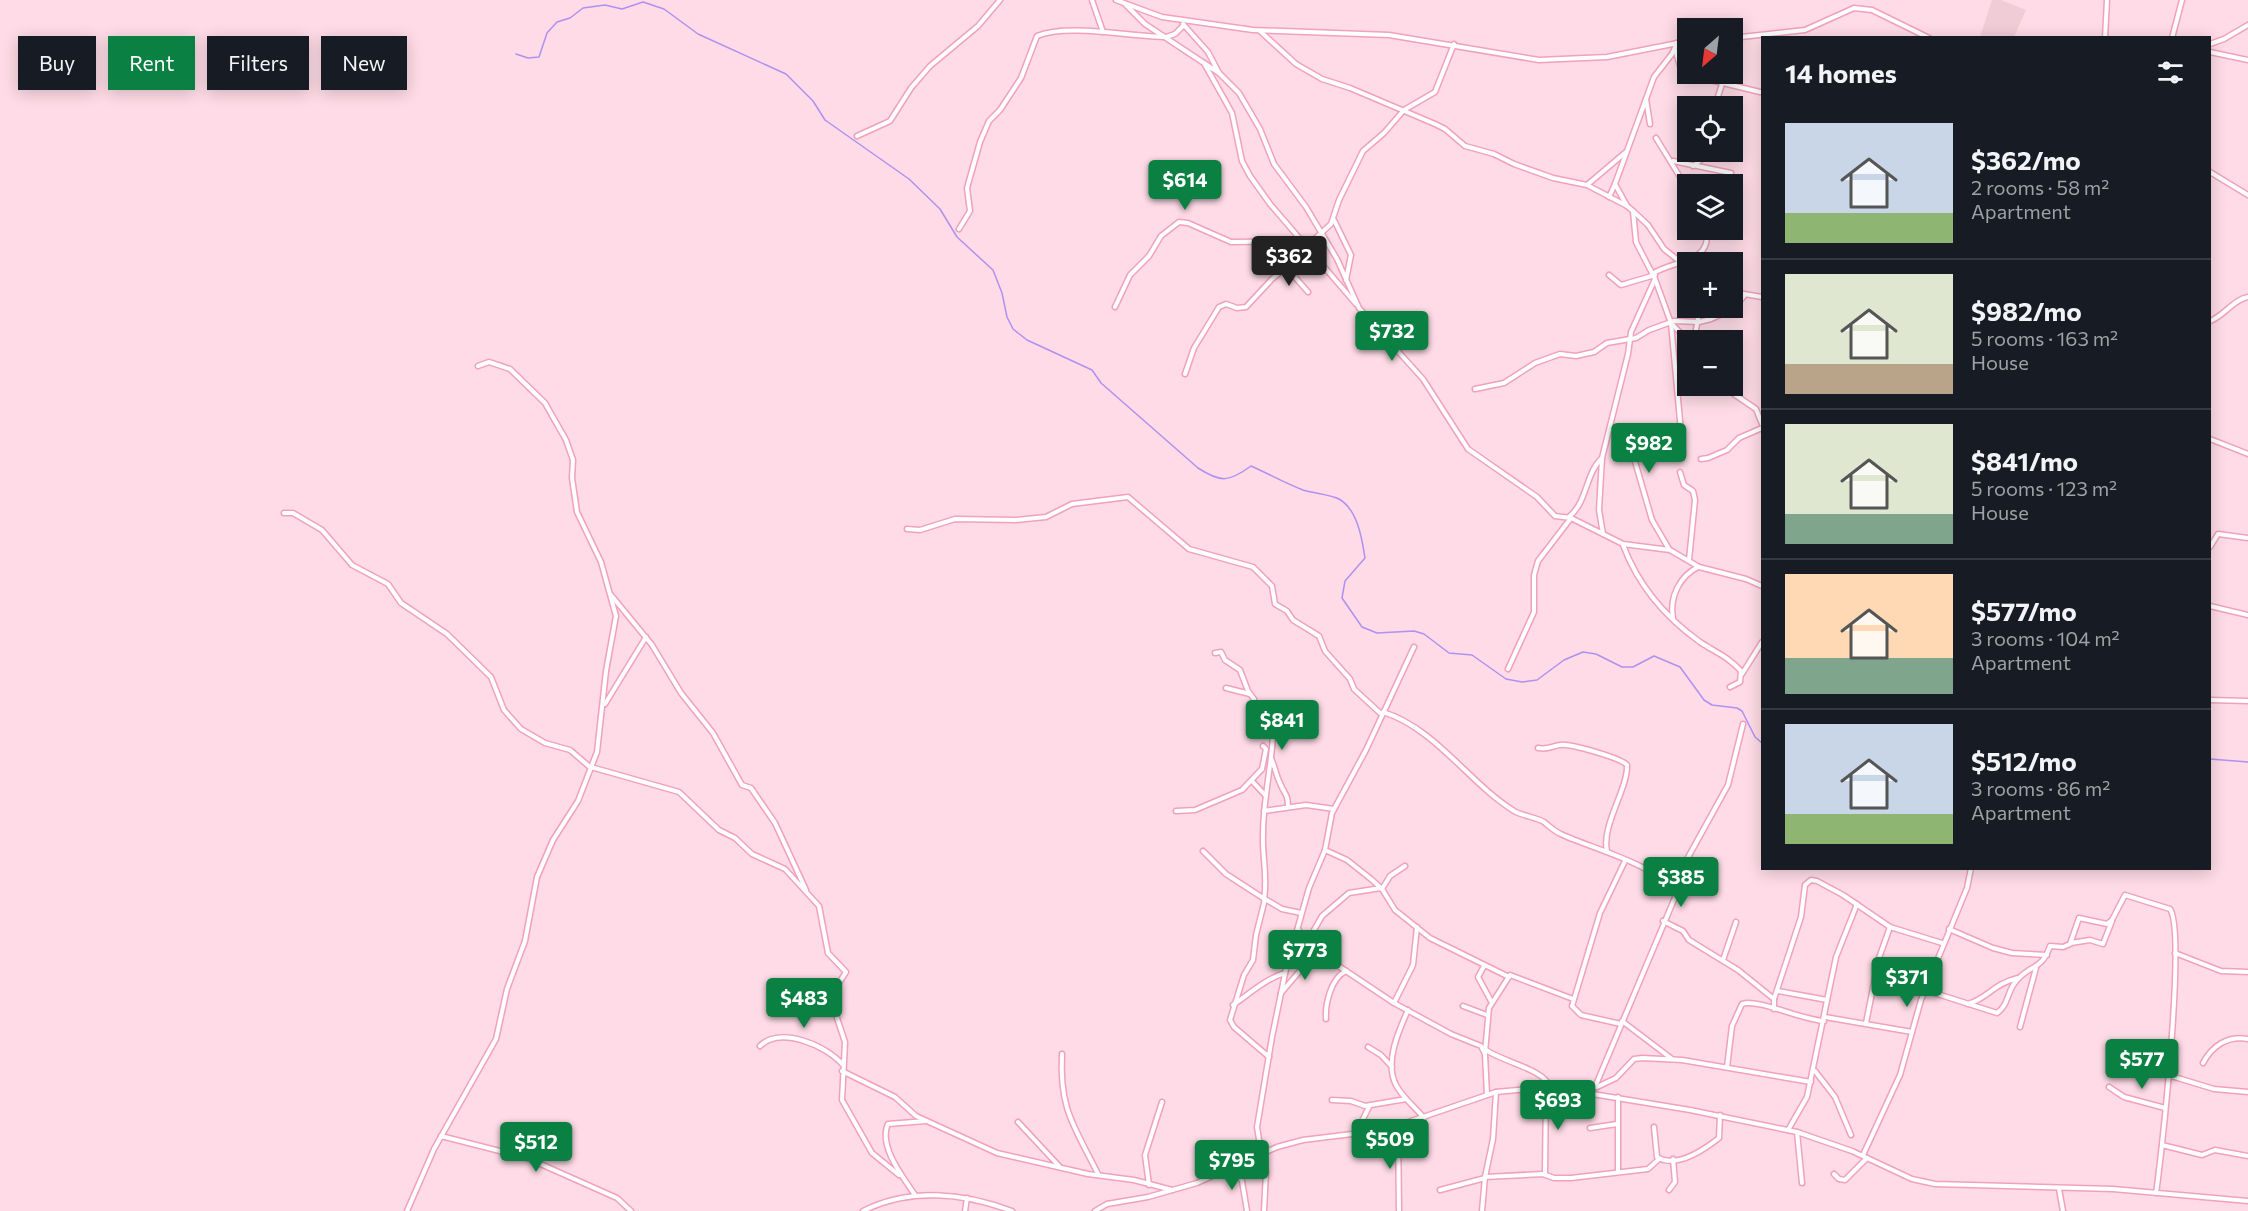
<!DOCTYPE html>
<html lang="en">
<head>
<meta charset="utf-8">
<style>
  :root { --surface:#171b24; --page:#20242c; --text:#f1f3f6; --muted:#9ea1a6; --line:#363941; --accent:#0b8043 }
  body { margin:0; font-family:Commissioner,sans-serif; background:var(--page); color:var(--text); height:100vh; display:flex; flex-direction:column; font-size:22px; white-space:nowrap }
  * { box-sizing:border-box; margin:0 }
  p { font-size:20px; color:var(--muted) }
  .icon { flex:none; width:33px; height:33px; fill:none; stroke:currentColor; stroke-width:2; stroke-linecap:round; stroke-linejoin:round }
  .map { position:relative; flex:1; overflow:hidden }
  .side { position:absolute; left:1761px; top:36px; width:450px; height:834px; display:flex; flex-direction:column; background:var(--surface); border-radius:0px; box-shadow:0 3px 15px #0003 }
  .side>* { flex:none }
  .banner { position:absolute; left:18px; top:36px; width:570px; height:54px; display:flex; gap:12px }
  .needle { width:39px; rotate:208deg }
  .buttons { position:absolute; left:1677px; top:18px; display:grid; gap:12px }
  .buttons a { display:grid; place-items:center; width:66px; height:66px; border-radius:0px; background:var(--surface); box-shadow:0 3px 15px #0003; font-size:30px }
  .price { position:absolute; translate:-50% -51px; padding:0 14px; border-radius:6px; background:var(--accent); color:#fff; font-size:20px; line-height:39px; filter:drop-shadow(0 2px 3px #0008) }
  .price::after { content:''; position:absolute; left:50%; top:36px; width:18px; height:14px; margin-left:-9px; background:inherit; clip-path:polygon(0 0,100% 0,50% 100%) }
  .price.on { background:#222; color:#fff }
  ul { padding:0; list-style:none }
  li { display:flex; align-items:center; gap:18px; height:150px; padding:0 24px }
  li+li { border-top:2px solid var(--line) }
  li span { display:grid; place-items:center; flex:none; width:168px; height:120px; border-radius:0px; color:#555 }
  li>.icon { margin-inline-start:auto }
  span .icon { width:72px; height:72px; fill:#fffc; stroke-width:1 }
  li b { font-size:26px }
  h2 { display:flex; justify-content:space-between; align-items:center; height:72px; padding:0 24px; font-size:26px }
  .pill { padding:0 21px; border-radius:0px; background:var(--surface); box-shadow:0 3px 15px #0003; font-size:21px; line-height:54px }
  .pill.on { background:var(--accent); color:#fff }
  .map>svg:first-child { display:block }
  .built { fill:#f0ccd7 }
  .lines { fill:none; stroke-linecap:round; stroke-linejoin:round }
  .stream { stroke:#af91ef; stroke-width:1.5 }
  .street-casing { stroke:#f1a1bc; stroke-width:7 }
  .street { stroke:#fff; stroke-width:4 }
</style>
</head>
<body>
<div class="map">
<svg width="2248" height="1211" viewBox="0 0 2248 1211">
  <rect width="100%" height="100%" fill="#fedbe6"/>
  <!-- built -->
  <path class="built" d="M1992,0H2001L2026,10L2014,37H1980Z"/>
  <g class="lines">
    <!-- stream -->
    <g class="stream">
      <path d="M516,54L528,58L539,57L547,33L557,22L570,18L583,8L605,5L622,9L643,2L664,9L698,34L786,74L813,101L825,120L909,179L940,209L957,237L993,270L1002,293L1007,317L1013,329L1027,340L1092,370L1101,383L1198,468C1221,483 1229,482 1251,466C1269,474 1285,483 1303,490C1313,493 1332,495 1339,499C1358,510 1362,539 1365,558L1345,581L1342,598L1362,627L1377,633L1414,631L1424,634L1449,653L1472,655L1506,679L1522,682L1537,680L1564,660L1583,652L1596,654L1622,667H1633L1654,656L1680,667L1704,700L1712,705L1737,708L1742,711L1755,737L1762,743"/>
      <path d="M2210,759L2248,762"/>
    </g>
    <defs>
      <g id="street">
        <path d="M1092,0L1103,32"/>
        <path d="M1116,0L1162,17L1253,30L1389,35L1539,60L1607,57L1688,41"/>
        <path d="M1126,5L1145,24L1219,73L1239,93L1260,129L1274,164L1306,207L1337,259L1359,308L1423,379L1468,449L1537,497L1555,516L1571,518L1623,544L1670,550L1699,567L1746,579L1762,586"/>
        <path d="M1183,24L1208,52L1219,73"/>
        <path d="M1260,31L1296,64L1322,79L1350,88L1435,124L1445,129L1465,146L1494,154L1514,164L1553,178L1587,185L1627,206"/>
        <path d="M1732,38L1805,30L1854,8L1872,10L1929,38"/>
        <path d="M2105,38L2107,0"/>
        <path d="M2172,38L2182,0"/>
        <path d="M2210,44L2224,39L2248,25"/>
        <path d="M1675,49L1680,66L1690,75L1760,92"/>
        <path d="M2210,52L2248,60"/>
        <path d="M1204,63L1232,113L1242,161L1250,176L1270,204L1356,304"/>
        <path d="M1646,99L1650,124"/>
        <path d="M1715,106L1722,84"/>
        <path d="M857,136L890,121L911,88L930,66L978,26L1000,0"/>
        <path d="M1656,138L1688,190"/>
        <path d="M1673,161L1731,173"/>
        <path d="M1693,166L1702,159L1705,152"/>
        <path d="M2210,172L2248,195"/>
        <path d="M1587,185L1626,152"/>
        <path d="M1609,197L1615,184"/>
        <path d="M1633,211L1648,225L1664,249L1688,268"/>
        <path d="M1334,220L1351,255L1346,280"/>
        <path d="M959,229L970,211L967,188L980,142L989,121L1000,110L1021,78L1037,36C1068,23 1131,37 1166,37L1175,34L1184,25"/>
        <path d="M1307,246L1331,224L1339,200L1363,151L1384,133L1404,110L1435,92L1454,44"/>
        <path d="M1287,268L1308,292"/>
        <path d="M1654,273C1674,260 1713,263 1706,230"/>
        <path d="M1609,275L1621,285L1655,275"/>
        <path d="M1655,279L1671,323L1688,341"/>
        <path d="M1732,292L1762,297"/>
        <path d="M1115,307L1130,275L1149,256L1161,236L1179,222L1188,223L1231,242L1300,241"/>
        <path d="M2210,321C2224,316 2234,299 2248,297"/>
        <path d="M1671,323L1683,453"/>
        <path d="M1694,340L1700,308"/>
        <path d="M1185,374L1194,348L1219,307L1226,304L1237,308L1246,307L1272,279L1309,248"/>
        <path d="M1722,386L1756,409L1762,424"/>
        <path d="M1475,389L1504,383L1535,363L1560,354L1576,356L1594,352L1607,343L1636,338L1649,330L1674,321L1699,322L1711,319L1733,309L1744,296"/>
        <path d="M1610,429H1622L1627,434L1652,520L1669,549"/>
        <path d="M2210,439L2248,454"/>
        <path d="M1701,459L1708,458L1727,450L1739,438L1762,428"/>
        <path d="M1680,472L1684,485L1693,491L1695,500L1689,560"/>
        <path d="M284,513H293L322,530L352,565L388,584L401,603L447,634L491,677L504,710L521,729L545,743L570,750L591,768"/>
        <path d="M1569,517C1588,501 1585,474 1602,458"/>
        <path d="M907,529L920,530L955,519L1016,520L1046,517L1072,504L1128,497L1189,549L1253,567L1272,586L1275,604L1287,611L1293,620L1319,636L1325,651L1350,679L1354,689L1380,713"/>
        <path d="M1603,534L1599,510L1602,458L1628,354L1631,332L1655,279L1636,242L1633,211L1627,206L1615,184L1654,77L1672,54L1677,43"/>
        <path d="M1623,545C1638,585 1665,617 1700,642C1715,652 1729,657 1741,671L1740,682L1730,687"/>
        <path d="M2210,547L2218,534L2248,538"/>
        <path d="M611,595L652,645L681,693L713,733L742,785L751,788L775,823L806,890"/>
        <path d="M2210,606L2248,615"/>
        <path d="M1673,618C1669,597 1680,576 1698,567"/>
        <path d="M1215,653L1221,652L1225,660L1240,670L1248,691L1254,699L1256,724L1273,736C1271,769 1263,801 1263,834C1262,858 1268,875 1264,899"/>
        <path d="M1508,669L1534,612V575L1538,561L1571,518"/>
        <path d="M1742,674L1762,642"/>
        <path d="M1226,688L1250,694"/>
        <path d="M2210,700L2248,701"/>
        <path d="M605,704L646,637"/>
        <path d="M1383,712C1435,728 1469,783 1514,811C1523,816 1535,817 1544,822C1550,827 1555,832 1563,835C1593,849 1659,865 1675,894"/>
        <path d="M1538,748C1549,750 1551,746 1560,745C1569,743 1621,758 1627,765C1628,789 1601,826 1607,851"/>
        <path d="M1271,758C1275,767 1276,775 1280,783C1284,794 1288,793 1288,807"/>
        <path d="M591,767L679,792L719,830L735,838L752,854L785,869L819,906L828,953L846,972L837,986L835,1012L845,1042L842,1100L872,1153L899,1175"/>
        <path d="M1252,781L1265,795"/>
        <path d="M1176,811L1195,810L1242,790L1262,769L1266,749L1263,746"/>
        <path d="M1264,811L1306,805L1334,809"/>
        <path d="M1325,850L1347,860L1371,879L1382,889L1395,910L1430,938L1509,977"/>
        <path d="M1203,851L1226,874L1260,896L1282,909L1301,913"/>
        <path d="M1382,889L1390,876L1405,866"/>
        <path d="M1265,899L1256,935L1253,960L1244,975L1230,1020L1234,1027L1269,1057"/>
        <path d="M1663,921L1683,931L1689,940L1738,970L1774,999"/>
        <path d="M1298,929L1310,947L1394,1003L1451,1034L1481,1046L1485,1054L1487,1095"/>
        <path d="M1949,929L1993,948L2012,953L2047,955"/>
        <path d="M2071,943L2090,940L2103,944L2112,921"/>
        <path d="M1316,951L1314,930L1322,916L1349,893L1381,888"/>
        <path d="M2175,953L2221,971L2248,972"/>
        <path d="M1723,960L1736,922"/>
        <path d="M1484,966L1478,977L1491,1001"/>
        <path d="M1925,990L1997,1013C2009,1005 2007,990 2017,980C2031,964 2042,970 2050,946L2063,947L2070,944L2079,918L2107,924L2112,920L2125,895L2170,909C2186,932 2162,1153 2156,1193"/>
        <path d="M1778,991L1827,1000"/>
        <path d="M1281,993L1310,959L1320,955"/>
        <path d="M1394,1003L1413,965L1417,927"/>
        <path d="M1968,1004C1988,998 1993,984 2018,978"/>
        <path d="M1233,1005C1249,994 1267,978 1285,973"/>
        <path d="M1463,1006L1487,1015"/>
        <path d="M1774,1009V999L1801,917L1805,885L1811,880L1817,881L1843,895L1890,927L1942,943"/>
        <path d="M1408,1010C1399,1030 1384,1063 1396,1085C1402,1097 1415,1107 1424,1118"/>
        <path d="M1825,1017L1912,1032"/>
        <path d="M1326,1019C1325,1004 1331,978 1346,971"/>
        <path d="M1622,1021L1672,1059"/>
        <path d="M1866,1023L1879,958L1890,927"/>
        <path d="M1621,1024L1581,1015L1572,1006L1600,913L1625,861"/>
        <path d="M2020,1027L2036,968"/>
        <path d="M760,1046C780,1026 826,1045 843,1065"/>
        <path d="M1368,1047L1381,1055L1392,1067"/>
        <path d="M1486,1050C1503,1062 1544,1069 1550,1087"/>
        <path d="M1485,1052L1489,1008L1510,975L1573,999"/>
        <path d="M1062,1054C1059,1110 1075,1127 1098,1174"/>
        <path d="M2203,1063C2212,1046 2228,1035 2248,1039"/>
        <path d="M1727,1067L1732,1026L1742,1004C1757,998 1802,1020 1824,1021"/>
        <path d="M842,1071L895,1097L916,1116L997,1153L1088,1174L1134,1180L1172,1190"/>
        <path d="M1815,1071L1835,1097L1851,1135"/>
        <path d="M2168,1075L2214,1089L2248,1092"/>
        <path d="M1595,1087L1676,895L1686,861L1728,785L1743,724"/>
        <path d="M1597,1087L1616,1078L1634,1059L1642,1058L1682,1060L1811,1082"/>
        <path d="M2109,1087L2124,1097L2165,1108"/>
        <path d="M1618,1097V1172"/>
        <path d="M1332,1100L1351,1101L1365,1106L1406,1099"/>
        <path d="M1018,1122L1059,1166"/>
        <path d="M1398,1127L1399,1211"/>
        <path d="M1654,1127L1657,1157C1676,1169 1705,1149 1719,1138L1720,1115"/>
        <path d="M1590,1128L1617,1124"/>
        <path d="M1788,1130L1807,1097L1836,957L1857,904"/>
        <path d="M1797,1132L1802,1183"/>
        <path d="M1355,1135L1369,1107"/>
        <path d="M441,1136L527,1158L617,1198L631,1211"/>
        <path d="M2162,1145L2202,1155L2215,1150L2248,1156"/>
        <path d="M1261,1152L1257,1127L1272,1037L1286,969L1309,888L1325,850L1332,813L1366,750L1414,647"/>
        <path d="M1863,1155L1900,1075L1921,1000L1967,888L1971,868"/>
        <path d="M1235,1167L1242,1181L1247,1211"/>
        <path d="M1545,1174L1546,1087"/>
        <path d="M1834,1174L1839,1179L1845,1180L1867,1158"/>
        <path d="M1485,1177L1543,1174L1554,1178H1571L1648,1169L1659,1159"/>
        <path d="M1149,1185L1145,1155L1162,1102"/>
        <path d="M2059,1189L2063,1211"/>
        <path d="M1440,1190L1485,1178"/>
        <path d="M1669,1190L1675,1182L1673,1159"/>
        <path d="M915,1195C903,1177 878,1146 888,1124L926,1121"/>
        <path d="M407,1211L434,1149L496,1039L507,989L525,941L537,877L553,840L578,801L597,752L606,671L616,616L601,562L577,512L572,478L573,460L566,440L545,403L510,369L489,362L478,366"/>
        <path d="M863,1211C910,1187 964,1193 1012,1211"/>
        <path d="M965,1211L967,1198"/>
        <path d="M1095,1211L1107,1204L1148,1197L1197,1183L1277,1147L1303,1140L1385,1130L1496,1092L1550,1087L1690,1110L1797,1132L1852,1151L1912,1179L1935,1184L2113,1189L2248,1201"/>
        <path d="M1264,1211L1266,1172L1264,1152"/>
        <path d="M1482,1211L1485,1177L1493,1139L1496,1092"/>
      </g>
    </defs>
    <!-- street casing -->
    <use href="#street" class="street-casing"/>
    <!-- street -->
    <use href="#street" class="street"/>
  </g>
</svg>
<div class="buttons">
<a><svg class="needle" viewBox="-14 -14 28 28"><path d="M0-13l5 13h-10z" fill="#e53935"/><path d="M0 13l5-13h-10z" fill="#9ea1a6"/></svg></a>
<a><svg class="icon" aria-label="locate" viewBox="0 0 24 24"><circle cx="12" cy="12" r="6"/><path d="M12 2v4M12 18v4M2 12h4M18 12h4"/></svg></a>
<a><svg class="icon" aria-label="layers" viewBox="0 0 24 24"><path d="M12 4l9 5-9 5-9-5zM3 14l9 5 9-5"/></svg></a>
<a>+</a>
<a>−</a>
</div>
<b class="price" style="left:1185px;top:211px">$614</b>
<b class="price on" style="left:1289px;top:287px">$362</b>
<b class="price" style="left:1392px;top:362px">$732</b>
<b class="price" style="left:1649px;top:474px">$982</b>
<b class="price" style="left:1282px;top:751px">$841</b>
<b class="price" style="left:1681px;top:908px">$385</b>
<b class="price" style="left:1305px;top:981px">$773</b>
<b class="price" style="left:1907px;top:1008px">$371</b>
<b class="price" style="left:804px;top:1029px">$483</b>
<b class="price" style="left:2142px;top:1090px">$577</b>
<b class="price" style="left:1558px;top:1131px">$693</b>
<b class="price" style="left:1390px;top:1170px">$509</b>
<b class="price" style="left:536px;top:1173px">$512</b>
<b class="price" style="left:1232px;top:1191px">$795</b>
<div class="banner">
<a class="pill">Buy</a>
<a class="pill on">Rent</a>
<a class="pill">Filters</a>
<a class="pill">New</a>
</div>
<section class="side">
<h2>14 homes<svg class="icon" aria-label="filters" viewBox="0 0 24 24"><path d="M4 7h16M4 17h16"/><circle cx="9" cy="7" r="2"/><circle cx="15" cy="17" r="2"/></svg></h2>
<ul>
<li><span style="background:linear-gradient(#c9d6e8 75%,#8fb573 0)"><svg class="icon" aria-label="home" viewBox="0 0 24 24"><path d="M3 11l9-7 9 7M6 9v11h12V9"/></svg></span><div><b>$362/mo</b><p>2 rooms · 58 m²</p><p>Apartment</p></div></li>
<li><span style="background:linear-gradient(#dfe7d0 75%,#b9a48a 0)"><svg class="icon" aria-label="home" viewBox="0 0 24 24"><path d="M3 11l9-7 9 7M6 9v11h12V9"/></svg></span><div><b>$982/mo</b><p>5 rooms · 163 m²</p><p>House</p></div></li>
<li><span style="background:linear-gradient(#dfe7d0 75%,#7fa58c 0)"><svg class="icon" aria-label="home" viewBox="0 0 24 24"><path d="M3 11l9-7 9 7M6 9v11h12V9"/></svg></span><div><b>$841/mo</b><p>5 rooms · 123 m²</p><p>House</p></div></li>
<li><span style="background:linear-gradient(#ffd9b3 70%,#7fa58c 0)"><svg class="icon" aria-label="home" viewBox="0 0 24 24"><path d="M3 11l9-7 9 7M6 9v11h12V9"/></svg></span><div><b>$577/mo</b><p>3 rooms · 104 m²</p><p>Apartment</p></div></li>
<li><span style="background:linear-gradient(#c9d6e8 75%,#8fb573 0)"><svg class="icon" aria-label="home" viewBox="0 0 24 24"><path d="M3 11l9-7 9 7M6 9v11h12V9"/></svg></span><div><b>$512/mo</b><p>3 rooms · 86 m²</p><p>Apartment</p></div></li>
</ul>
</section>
</div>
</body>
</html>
